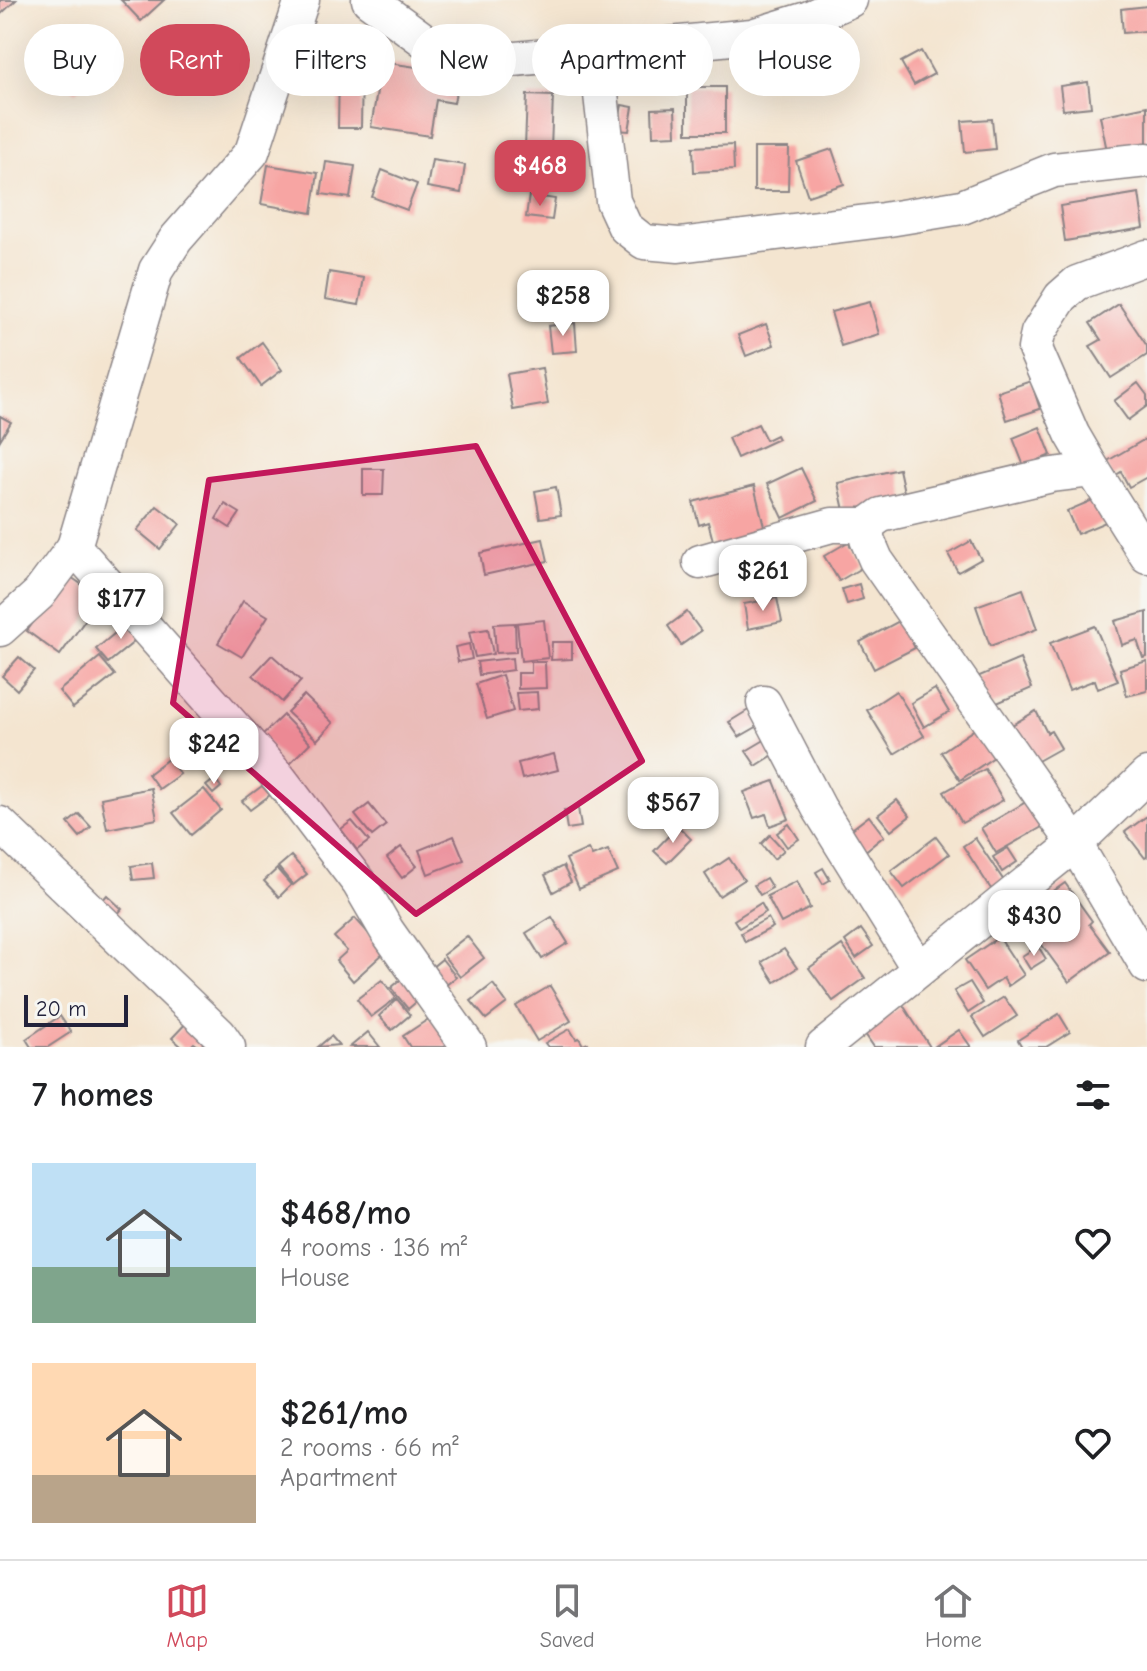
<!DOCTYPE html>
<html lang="en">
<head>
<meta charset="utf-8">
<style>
  :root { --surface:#fff; --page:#f2f2f2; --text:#202124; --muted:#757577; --line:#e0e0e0; --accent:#d1495b }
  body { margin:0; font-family:"Comic Neue",sans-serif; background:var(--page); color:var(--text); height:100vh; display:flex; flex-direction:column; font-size:30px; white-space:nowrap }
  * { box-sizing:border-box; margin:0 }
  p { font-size:26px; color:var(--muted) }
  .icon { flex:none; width:44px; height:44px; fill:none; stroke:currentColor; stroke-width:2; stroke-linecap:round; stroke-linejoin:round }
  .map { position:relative; height:1047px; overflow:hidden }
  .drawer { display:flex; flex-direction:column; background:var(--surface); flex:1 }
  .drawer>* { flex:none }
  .top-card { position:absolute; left:24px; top:24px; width:1100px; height:72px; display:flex; gap:16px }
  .scale { position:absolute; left:24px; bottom:20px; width:104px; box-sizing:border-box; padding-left:8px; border:4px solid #22223b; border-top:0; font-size:22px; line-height:28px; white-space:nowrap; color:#22223b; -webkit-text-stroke:6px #f6f6f2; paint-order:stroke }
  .price { position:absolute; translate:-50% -68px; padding:0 18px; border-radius:16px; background:#fff; color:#222; font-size:26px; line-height:52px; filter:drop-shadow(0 2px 4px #0008) }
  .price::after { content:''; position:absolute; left:50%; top:48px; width:24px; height:18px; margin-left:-12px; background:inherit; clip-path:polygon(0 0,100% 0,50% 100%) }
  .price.selected { background:var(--accent); color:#fff }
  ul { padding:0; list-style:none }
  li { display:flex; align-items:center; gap:24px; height:200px; padding:0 32px }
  li span { display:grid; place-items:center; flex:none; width:224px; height:160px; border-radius:0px; color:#555 }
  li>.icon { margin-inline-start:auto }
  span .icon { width:96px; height:96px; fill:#fffc; stroke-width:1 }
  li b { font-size:34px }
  h2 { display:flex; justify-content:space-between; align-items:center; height:96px; padding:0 32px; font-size:34px }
  .pill { padding:0 28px; border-radius:36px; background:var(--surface); box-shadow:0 8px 32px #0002; font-size:28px; line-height:72px }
  .pill.selected { background:var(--accent); color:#fff }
  .dock { display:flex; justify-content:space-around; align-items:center; height:112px; border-top:2px solid var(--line); background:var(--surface); font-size:22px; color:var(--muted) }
  .dock a { display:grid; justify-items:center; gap:4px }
  .dock .selected { color:var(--accent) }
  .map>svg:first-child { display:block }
  .building { fill:#f7a5a3 }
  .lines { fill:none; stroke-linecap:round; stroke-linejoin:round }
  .minor-casing { stroke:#8b8486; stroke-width:37 }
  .minor { stroke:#fff; stroke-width:34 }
  .marked { fill:#c2185b; fill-opacity:0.2; stroke:#c2185b; stroke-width:6; stroke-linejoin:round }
</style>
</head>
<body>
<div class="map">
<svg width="1147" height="1047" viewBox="0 0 1147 1047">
  <rect width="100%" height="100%" fill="#f6f6f2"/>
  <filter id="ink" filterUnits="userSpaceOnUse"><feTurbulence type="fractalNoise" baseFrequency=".0125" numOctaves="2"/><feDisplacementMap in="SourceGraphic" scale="16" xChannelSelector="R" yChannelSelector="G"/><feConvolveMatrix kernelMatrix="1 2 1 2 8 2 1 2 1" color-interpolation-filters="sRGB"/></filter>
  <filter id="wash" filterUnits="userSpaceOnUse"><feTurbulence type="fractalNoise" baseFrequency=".006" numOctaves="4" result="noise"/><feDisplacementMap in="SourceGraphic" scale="32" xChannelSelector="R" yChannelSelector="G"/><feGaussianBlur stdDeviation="1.8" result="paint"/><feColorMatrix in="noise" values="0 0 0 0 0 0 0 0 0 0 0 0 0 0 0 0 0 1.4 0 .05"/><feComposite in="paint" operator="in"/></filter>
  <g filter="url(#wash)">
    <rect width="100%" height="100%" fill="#f4e5d0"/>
    <g id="blocks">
      <!-- building -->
      <g class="building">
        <path d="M0,0H16L0,15Z"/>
        <path d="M121,0H164L141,21Z"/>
        <path d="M1147,6V31L1123,33L1121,9Z"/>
        <path d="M66,46L94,71L76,92L47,66Z"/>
        <path d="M921,51L934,74L914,85L901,62Z"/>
        <path d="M382,62L444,71L443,78L458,80L454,103L436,100L430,136L371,127Z"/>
        <path d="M339,69H362L361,128H338Z"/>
        <path d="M1088,82L1091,107L1063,110L1060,86Z"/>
        <rect x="687" y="87" width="38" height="46"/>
        <path d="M527,95L553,96L551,149L525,148Z"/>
        <path d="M622,105L633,107L629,131L617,130Z"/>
        <path d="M1147,106V143L1107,151L1100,116Z"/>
        <path d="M675,108L676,135L653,136L652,109Z"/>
        <path d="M992,119L995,149L965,152L962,121Z"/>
        <path d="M733,145L734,170L694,172L693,147Z"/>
        <path d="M754,148H789L788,191H754Z"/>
        <path d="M832,149L844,184L808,196L796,161Z"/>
        <path d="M525,158L555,161L552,187L522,183Z"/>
        <path d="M432,160L465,165L461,193L427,187Z"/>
        <path d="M326,162L355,166L350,198L321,194Z"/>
        <path d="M268,165L318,173L312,213L261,204Z"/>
        <path d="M382,170L417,184L407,210L372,197Z"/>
        <path d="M1139,193L1144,228L1065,241L1060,206Z"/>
        <path d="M529,195L555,199L552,220L526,217Z"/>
        <path d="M329,272L364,278L359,305L325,299Z"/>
        <path d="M870,302L879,334L841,346L831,312Z"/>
        <path d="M1119,304L1147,346V355L1111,378L1090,346L1101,340L1090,323Z"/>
        <path d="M575,323L577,351L551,353L548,326Z"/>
        <path d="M766,324L774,345L746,356L738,335Z"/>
        <path d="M262,342L282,370L261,386L241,358Z"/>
        <path d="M542,368L548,404L513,410L507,374Z"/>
        <path d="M1031,381L1040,409L1007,420L998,392Z"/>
        <path d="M1138,383L1147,395V406L1128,420L1114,401Z"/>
        <path d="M0,416L11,422L0,440Z"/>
        <path d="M758,424L766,440L776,435L778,439L737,458L728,438Z"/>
        <path d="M1040,427L1051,455L1024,466L1013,438Z"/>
        <path d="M1147,438V477L1129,487L1121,472L1113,477L1104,463Z"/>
        <path d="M801,468L817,501L783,518L767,484Z"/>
        <path d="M363,469H384L383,495H363Z"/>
        <path d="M899,469L906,501L845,515L838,483Z"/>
        <path d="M754,486L766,534L715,548L708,522L699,525L693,502Z"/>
        <path d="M556,487L561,515L540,518L535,491Z"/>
        <path d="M1102,496L1113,519L1077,534L1067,511Z"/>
        <path d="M225,504L240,513L230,528L216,519Z"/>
        <path d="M157,506L180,524L160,549L137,530Z"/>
        <path d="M543,539L548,561L484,575L480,553Z"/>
        <path d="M971,541L981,559L958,572L948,554Z"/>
        <path d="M848,542L863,567L839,581L824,556Z"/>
        <path d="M68,575L101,598L60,655L27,631Z"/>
        <path d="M859,584L863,599L847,604L842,589Z"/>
        <path d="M1023,589L1037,629L990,646L976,606Z"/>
        <path d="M777,598L782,622L748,629L744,604Z"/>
        <path d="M243,601L268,616L242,657L218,643Z"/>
        <path d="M687,612L701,631L681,645L668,626Z"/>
        <path d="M1147,612V657L1143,658L1137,640L1122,645L1115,621Z"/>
        <path d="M133,618L145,633L108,663L96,649Z"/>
        <path d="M544,620L548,658L521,661L517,623Z"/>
        <path d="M901,620L915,648L874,669L860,642Z"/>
        <path d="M515,623L516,652L496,653L494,624Z"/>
        <path d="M1095,626L1118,681L1098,689L1095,680L1069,690L1050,643Z"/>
        <path d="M488,629L493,654L475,657L469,632Z"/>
        <path d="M552,642H572V659L551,660Z"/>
        <path d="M469,644L472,659L458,662L455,647Z"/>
        <path d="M272,655L301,681L282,702L253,675Z"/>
        <path d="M19,657L34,670L17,690L2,676Z"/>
        <path d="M100,657L115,675L73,708L59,691Z"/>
        <path d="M512,658L513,670L479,675L477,662Z"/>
        <path d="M1020,659L1032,688L990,706L977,677Z"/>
        <path d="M1147,661V691L1127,696L1120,669Z"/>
        <path d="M531,662H545L546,688L518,689V673H531Z"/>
        <path d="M502,675L513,711L487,719L476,684Z"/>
        <path d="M935,689L949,712L924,727L911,703Z"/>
        <path d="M896,691L924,736L894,754L867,710Z"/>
        <path d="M537,692L538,709L518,711L516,693Z"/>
        <path d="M304,695L333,723L317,740L287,712Z"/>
        <path d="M750,709L760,725L739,737L729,722Z"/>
        <path d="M1036,711L1047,733L1051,731L1061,748L1027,767L1005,729Z"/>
        <path d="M283,715L310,743L289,764L261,736Z"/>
        <path d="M978,727L997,755L960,780L941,752Z"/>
        <path d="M768,738L778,752L756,766L746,751Z"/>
        <path d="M554,754L558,770L522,779L518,763Z"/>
        <path d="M168,759L180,774L159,789L148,774Z"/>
        <path d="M985,769L1003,800L962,823L944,792Z"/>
        <path d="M215,779L221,787L213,794L206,786Z"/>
        <path d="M774,781L789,819L770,826L766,814L754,818L744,792Z"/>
        <path d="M262,786L270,795L250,810L242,801Z"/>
        <path d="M151,788L157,819L107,829L101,798Z"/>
        <path d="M204,789L221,810L191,835L173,813Z"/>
        <path d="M897,800L910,816L891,831L878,815Z"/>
        <path d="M1026,802L1042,827L996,853L981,828Z"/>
        <path d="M369,804L386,825L372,836L355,815Z"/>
        <path d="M578,808L581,827L567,829L564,810Z"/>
        <path d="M79,814L91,827L80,837L68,823Z"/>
        <path d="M869,816L884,836L864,852L848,832Z"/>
        <path d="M1147,816V857L1145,858L1125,832Z"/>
        <path d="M352,821L369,841L357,850L341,829Z"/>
        <path d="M789,824L799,839L787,847L777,833Z"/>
        <path d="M678,826L691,839L667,863L654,851Z"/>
        <path d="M770,835L784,850L774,859L761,844Z"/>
        <path d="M454,836L464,860L428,874L419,850Z"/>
        <path d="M936,837L949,854L904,888L891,871Z"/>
        <path d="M975,838L1004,881L991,889L963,846Z"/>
        <path d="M401,847L417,866L402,878L387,858Z"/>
        <path d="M1008,848L1017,862L1002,872L993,857Z"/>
        <path d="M588,849L592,856L608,850L618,872L579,889L566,859Z"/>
        <path d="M291,856L307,874L293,885L278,867Z"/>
        <path d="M729,858L744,880L719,896L705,874Z"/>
        <path d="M152,863L154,878L133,880L131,866Z"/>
        <path d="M563,866L571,882L553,892L545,875Z"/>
        <path d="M823,868L830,880L823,884L816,872Z"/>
        <path d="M277,869L291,885L279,897L264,881Z"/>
        <path d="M766,878L772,888L760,895L754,885Z"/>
        <path d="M797,881L810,908L781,923L767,896Z"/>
        <path d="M1065,883L1092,921L1089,924L1110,952L1069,982L1020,915Z"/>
        <path d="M107,895L122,909L116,916L101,902Z"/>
        <path d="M761,903L766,912L739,928L734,920Z"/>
        <path d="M552,917L568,943L542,959L526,933Z"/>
        <path d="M355,918L385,952L353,981L336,961L347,951L334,937Z"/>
        <path d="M768,918L773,927L745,942L741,933Z"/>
        <path d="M861,929L873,946L856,958L845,941Z"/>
        <path d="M467,936L484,958L460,977L443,955Z"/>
        <path d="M999,937L1024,975L1008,986L1003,978L985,990L965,960Z"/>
        <path d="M842,945L865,978L833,1001L809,968Z"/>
        <path d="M1038,946L1046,959L1030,969L1022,956Z"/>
        <path d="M784,949L797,968L775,982L762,962Z"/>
        <path d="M442,959L456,977L445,986L431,968Z"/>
        <path d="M404,977L422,997L408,1009L391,988Z"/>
        <path d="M382,980L396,998L371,1017L357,999Z"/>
        <path d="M970,982L983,1003L968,1013L954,991Z"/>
        <path d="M493,984L507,1003L486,1019L471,1001Z"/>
        <path d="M550,986L571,1021L537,1041L516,1006Z"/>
        <path d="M1004,997L1017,1016L985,1037L972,1017Z"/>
        <path d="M397,999L410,1015L392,1030L379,1016Z"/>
        <path d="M903,1005L930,1047H874L863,1031Z"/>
        <path d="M1059,1014L1070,1032L1046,1047H1022L1018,1040Z"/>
        <path d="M60,1016L71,1032L48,1047H31L26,1039Z"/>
        <path d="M430,1018L455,1047H410L403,1036Z"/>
        <path d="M190,1019L209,1037L200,1047L194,1043L190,1047H182L172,1038Z"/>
        <path d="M570,1029L576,1039L579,1038L583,1045L588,1043L590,1047H548L545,1043Z"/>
        <path d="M959,1030L971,1047H934Z"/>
        <path d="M368,1032L380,1047H350Z"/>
        <path d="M331,1036L339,1045L318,1047Z"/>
      </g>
    </g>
  </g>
  <g filter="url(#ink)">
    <use href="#blocks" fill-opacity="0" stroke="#8b8486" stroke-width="2"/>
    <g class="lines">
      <defs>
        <g id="minor">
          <path d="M302,0L252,152L176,239L156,270L74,547L279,778L359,883L387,931L469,1047"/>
          <path d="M369,0L432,46L484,62L752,36L807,19L850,0"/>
          <path d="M596,50L613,201L625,227L644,242L679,245L883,220L962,207L1054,170L1147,160"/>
          <path d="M1093,470L1072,434L1035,349L1038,333L1061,297L1077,283L1147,257"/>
          <path d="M1147,556L1093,470L1052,475L881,515L867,525V539L876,560L1075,844L1147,966"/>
          <path d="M700,562L832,525H867"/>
          <path d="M0,629L39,594L74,547"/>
          <path d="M764,703L819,808L919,969"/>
          <path d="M0,824L219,1034L228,1047"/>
          <path d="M823,1047L1075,844L1147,775"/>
        </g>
      </defs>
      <!-- minor casing -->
      <use href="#minor" class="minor-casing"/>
      <!-- minor -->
      <use href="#minor" class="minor"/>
    </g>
  </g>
  <!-- marked area -->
  <path class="marked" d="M476,446L642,761L416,914L173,703L209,480Z"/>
</svg>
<div class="scale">20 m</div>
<b class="price selected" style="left:540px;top:208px">$468</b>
<b class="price" style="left:563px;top:338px">$258</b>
<b class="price" style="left:763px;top:613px">$261</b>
<b class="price" style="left:121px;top:641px">$177</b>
<b class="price" style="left:214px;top:786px">$242</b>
<b class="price" style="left:673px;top:845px">$567</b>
<b class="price" style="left:1034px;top:958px">$430</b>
<div class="top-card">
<a class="pill">Buy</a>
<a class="pill selected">Rent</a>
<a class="pill">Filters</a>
<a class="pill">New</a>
<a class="pill">Apartment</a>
<a class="pill">House</a>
</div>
</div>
<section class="drawer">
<h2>7 homes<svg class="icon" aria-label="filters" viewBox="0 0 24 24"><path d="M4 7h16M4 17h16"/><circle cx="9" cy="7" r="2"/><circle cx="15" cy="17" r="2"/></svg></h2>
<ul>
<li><span style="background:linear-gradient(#bfe0f5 65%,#7fa58c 0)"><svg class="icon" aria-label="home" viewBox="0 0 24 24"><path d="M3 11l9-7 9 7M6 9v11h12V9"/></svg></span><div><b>$468/mo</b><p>4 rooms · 136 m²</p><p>House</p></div><svg class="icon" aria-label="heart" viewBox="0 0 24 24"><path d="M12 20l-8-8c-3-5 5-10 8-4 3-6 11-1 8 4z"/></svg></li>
<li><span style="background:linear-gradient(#ffd9b3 70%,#b9a48a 0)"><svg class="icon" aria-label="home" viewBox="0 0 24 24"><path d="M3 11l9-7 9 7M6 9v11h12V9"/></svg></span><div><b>$261/mo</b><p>2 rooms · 66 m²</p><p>Apartment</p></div><svg class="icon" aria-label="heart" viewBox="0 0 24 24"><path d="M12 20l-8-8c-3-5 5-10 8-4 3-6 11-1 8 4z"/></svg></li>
</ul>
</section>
<nav class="dock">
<a class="selected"><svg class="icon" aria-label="map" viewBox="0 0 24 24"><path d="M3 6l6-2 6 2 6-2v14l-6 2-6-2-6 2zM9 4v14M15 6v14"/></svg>Map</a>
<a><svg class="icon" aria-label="saved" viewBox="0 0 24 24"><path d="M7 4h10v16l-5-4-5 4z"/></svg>Saved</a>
<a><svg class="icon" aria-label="home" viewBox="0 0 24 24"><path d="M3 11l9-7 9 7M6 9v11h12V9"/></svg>Home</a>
</nav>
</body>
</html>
